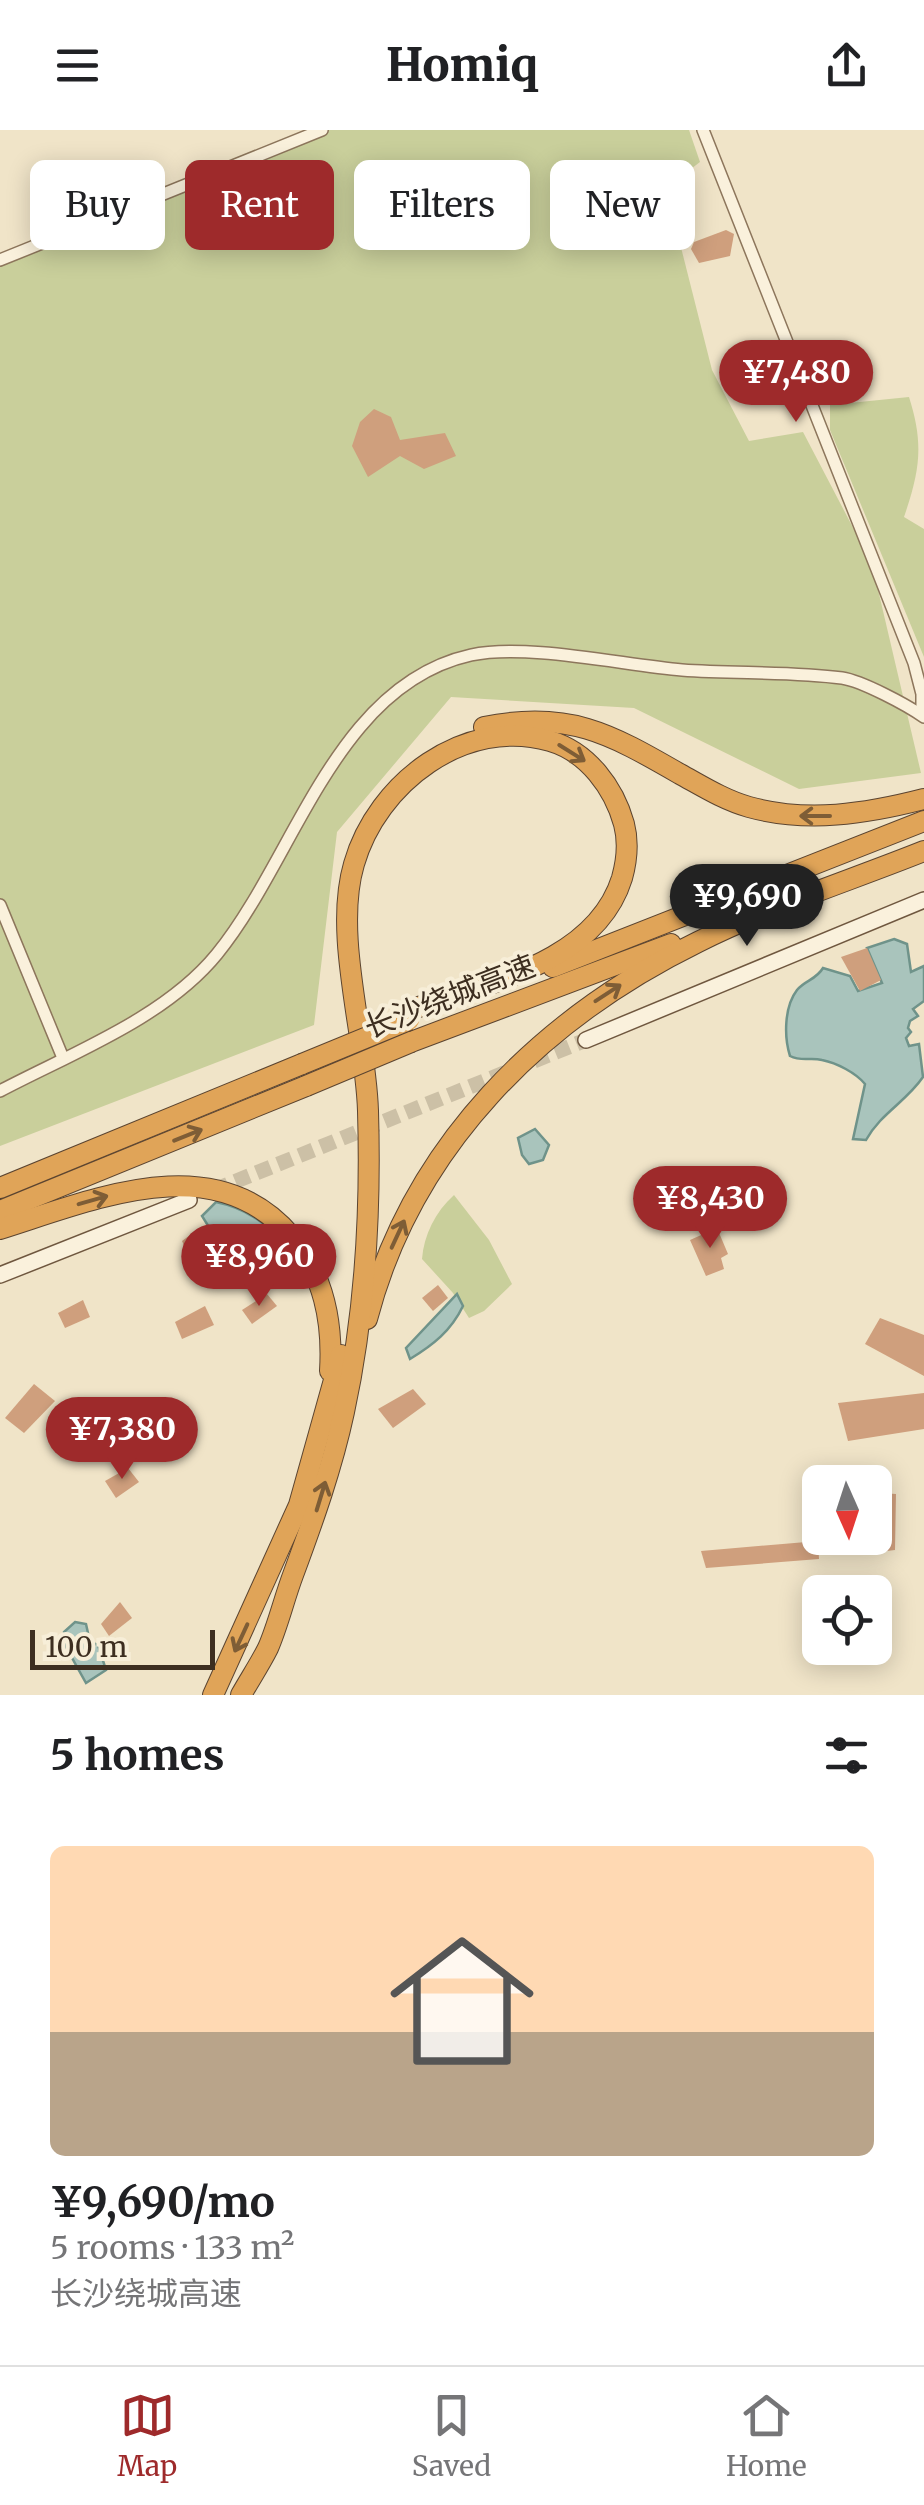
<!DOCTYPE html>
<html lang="en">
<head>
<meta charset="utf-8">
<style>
  :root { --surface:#fff; --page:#f6f6f6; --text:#202124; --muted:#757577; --line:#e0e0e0; --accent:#9e2a2b }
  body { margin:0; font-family:Merriweather,"Noto Sans SC",serif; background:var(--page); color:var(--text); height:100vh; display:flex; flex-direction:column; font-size:38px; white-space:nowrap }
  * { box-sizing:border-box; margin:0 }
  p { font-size:32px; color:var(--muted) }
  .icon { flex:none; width:55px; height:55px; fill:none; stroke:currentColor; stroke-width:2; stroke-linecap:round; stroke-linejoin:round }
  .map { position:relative; height:1565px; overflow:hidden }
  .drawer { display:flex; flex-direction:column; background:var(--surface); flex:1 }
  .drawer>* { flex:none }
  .banner { position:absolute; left:30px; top:30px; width:865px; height:90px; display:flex; gap:20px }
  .needle { width:65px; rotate:177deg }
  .tools { position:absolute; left:802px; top:1335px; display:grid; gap:20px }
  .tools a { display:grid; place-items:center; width:90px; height:90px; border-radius:15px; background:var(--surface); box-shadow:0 5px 25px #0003; font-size:50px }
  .scale { position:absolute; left:30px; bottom:25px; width:185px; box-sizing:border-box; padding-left:10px; border:5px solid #3d2e20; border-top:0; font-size:28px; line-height:35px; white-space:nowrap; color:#3d2e20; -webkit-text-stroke:8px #f7eed8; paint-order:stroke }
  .price { position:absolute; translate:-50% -85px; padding:0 22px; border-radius:35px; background:var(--accent); color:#fff; font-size:32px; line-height:65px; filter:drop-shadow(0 2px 5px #0008) }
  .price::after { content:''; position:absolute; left:50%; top:60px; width:30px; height:22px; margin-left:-15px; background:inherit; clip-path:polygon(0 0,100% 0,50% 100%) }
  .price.current { background:#222; color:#fff }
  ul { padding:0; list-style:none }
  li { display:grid; align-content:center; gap:20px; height:530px; padding:0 50px }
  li+li { border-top:2px solid var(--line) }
  li span { display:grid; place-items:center; height:310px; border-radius:15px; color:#555 }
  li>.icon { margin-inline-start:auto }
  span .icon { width:180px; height:180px; fill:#fffc; stroke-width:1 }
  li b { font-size:42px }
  h2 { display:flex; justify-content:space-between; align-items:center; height:120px; padding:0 50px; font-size:42px }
  .pill { padding:0 35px; border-radius:15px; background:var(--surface); box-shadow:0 5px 25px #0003; font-size:35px; line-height:90px }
  .pill.current { background:var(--accent); color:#fff }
  header { display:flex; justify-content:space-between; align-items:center; height:130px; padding:0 50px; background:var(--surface); font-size:45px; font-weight:800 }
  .menu { display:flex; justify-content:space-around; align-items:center; height:140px; border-top:2px solid var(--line); background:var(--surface); font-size:28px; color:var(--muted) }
  .menu a { display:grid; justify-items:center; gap:5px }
  .menu .current { color:var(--accent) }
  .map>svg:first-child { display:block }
  .green { fill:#c9cf9b }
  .water { fill:#a9c4bc; stroke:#6f938a; stroke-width:2.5 }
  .building { fill:#cf9f7d }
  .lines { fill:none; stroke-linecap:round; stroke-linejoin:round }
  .secondary-tunnel { stroke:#ccc0a6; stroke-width:15; stroke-dasharray:15 8; stroke-linecap:butt }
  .street-casing { stroke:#8d765c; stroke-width:14 }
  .secondary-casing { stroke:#6f573f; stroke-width:18 }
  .highway-casing { stroke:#5b4430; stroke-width:22 }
  .street { stroke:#faf1dc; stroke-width:11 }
  .secondary { stroke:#faf1dc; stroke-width:15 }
  .highway { stroke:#e0a458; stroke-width:20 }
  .highway-bridge-casing { stroke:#5b4430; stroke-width:22; stroke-linecap:butt }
  .highway-bridge { stroke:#e0a458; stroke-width:20 }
  .oneway { stroke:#7e5d36 }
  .labels { text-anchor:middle; stroke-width:8; stroke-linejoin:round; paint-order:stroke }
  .street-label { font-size:30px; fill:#3d2e20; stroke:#f7eed8 }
</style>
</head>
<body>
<header><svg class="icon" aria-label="menu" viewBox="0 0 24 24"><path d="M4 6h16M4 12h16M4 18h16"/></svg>Homiq<svg class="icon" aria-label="share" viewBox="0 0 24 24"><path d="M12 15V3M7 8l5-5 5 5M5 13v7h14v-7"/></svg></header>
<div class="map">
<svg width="924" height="1565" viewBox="0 0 924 1565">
  <rect width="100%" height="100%" fill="#f0e4c8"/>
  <!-- green -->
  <g class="green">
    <path d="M328,0H689L700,32L666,58L712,240L749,311L803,302L872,434L921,643L799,659L634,578L451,567L337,702L314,895L0,1016V129Z"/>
    <path d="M909,267C924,314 920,340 904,387L924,399V527L830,300V275Z"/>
    <path d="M454,1065L489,1110L512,1154L484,1181L469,1188L453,1163L422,1129C424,1105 435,1082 454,1065Z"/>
  </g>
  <!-- water -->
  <g class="water">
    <path d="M894,809L907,814L911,842L924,836V871L913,879L918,886L910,891L908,898L911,902L906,908L909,916L919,914L923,947C906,972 881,983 866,1010L853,1009L865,954C856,943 837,933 822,930C810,927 802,932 790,926C784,907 784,877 797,860C805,850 816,850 823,838L850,846L858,861L882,853L867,818Z"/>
    <path d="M535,999L549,1015L543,1030L529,1034L522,1025L518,1008Z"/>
    <path d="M216,1072C246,1078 265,1093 286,1114L287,1125L251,1148L228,1157L193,1129L217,1110L202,1086Z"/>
    <path d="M457,1164L463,1176C451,1201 433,1215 410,1229L406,1218Z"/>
    <path d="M75,1492L86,1494L90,1512L98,1515L106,1540L86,1553L66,1517L64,1502Z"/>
  </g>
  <!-- building -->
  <g class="building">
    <path d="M726,100L734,104L730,126L699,133L691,119L694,112Z"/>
    <path d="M374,279L391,287L400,310L445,303L456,326L424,339L400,326L368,347L352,316L360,292Z"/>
    <path d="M867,818L881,850L860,861L841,827Z"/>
    <path d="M201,1097L208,1109L187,1122L182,1111Z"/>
    <path d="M717,1098L728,1124L721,1128L724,1139L706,1146L690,1110Z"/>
    <path d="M438,1155L448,1168L433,1181L422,1168Z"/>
    <path d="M267,1164L277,1176L252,1194L242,1180Z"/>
    <path d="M83,1170L90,1187L65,1198L58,1183Z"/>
    <path d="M205,1176L214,1195L182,1209L175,1192Z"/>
    <path d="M880,1188L924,1205V1246L865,1214Z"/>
    <path d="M34,1254L55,1271L24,1303L5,1288Z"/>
    <path d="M413,1259L426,1274L393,1298L378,1279Z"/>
    <path d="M924,1263V1299L848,1311L838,1273Z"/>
    <path d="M128,1338L139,1352L116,1368L105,1351Z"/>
    <path d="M881,1363L896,1364L895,1420L879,1422L875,1388H878Z"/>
    <path d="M818,1411L819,1429L706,1438L701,1421Z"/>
    <path d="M120,1472L132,1488L109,1506L101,1494Z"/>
  </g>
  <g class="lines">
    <!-- secondary-tunnel -->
    <path class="secondary-tunnel" d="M214,1060L586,910"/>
    <defs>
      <g id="street">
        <path d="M703,0L914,533L922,564V584"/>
        <path d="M0,130L322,0"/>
        <path d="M0,775L63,928"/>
        <path d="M0,961C72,923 165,888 217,824C295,729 335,555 471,525C526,513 623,535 682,540C735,544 790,541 842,548C862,551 907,575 924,587"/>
      </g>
      <g id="secondary">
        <path d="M586,910L924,770"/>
        <path d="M0,1145L189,1070"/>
      </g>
      <g id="highway">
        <path d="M484,597C568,580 609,603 680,644C702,656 724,670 749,677C807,693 866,684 924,669"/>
        <path d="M553,837L924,691"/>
        <path d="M411,912L671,814"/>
        <path d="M0,1058L302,934"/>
        <path d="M0,1081L306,956"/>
        <path d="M0,1099C93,1070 215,1016 291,1106C324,1145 333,1191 330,1241"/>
        <path d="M367,1189C412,1016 541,889 698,812C770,776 849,751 924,721"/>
        <path d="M213,1565L299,1375L341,1225"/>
        <path d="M241,1565C250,1549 260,1534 268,1518C278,1495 284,1469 293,1445C313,1391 332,1338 344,1282C365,1185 371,1080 368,981C366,906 333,805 354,734C377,653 465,586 550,611C588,622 614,658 624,694C629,713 627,730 622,748C595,835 482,854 407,881"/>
      </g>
    </defs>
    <!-- street casing -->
    <use href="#street" class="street-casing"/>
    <!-- secondary casing -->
    <use href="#secondary" class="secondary-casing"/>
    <!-- highway casing -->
    <use href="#highway" class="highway-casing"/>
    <!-- street -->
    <use href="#street" class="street"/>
    <!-- secondary -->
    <use href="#secondary" class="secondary"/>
    <!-- highway -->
    <use href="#highway" class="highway"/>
    <defs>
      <g id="highway-bridge">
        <path d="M302,934L409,890"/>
        <path d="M306,956L411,912"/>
      </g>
    </defs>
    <!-- highway-bridge casing -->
    <use href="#highway-bridge" class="highway-bridge-casing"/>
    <!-- highway-bridge -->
    <use href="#highway-bridge" class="highway-bridge"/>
  </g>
  <!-- one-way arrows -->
  <defs><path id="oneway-shaft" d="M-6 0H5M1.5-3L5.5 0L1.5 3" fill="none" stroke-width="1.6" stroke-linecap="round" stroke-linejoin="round" transform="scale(2.5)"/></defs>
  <g class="oneway">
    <use href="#oneway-shaft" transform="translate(572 623) rotate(32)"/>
    <use href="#oneway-shaft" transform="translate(815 686) rotate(-180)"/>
    <use href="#oneway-shaft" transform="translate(608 863) rotate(-33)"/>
    <use href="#oneway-shaft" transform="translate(188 1005) rotate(-22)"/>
    <use href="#oneway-shaft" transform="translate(93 1070) rotate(-16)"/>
    <use href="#oneway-shaft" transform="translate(398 1104) rotate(-65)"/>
    <use href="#oneway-shaft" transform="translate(321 1366) rotate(-73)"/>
    <use href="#oneway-shaft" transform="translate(241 1508) rotate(115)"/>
  </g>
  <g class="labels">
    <!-- street labels -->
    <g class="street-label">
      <text transform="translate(450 867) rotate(-21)" y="10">长沙绕城高速</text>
    </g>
  </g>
</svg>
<div class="tools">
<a><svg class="needle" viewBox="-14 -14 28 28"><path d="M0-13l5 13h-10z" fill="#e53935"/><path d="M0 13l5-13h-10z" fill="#757577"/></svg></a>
<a><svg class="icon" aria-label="locate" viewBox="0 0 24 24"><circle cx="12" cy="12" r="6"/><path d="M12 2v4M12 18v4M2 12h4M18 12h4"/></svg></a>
</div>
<div class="scale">100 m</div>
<b class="price" style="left:796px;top:295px">¥7,480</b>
<b class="price current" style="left:747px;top:819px">¥9,690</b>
<b class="price" style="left:710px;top:1121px">¥8,430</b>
<b class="price" style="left:259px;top:1179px">¥8,960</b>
<b class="price" style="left:122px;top:1352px">¥7,380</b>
<div class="banner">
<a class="pill">Buy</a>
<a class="pill current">Rent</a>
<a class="pill">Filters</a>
<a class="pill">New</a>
</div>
</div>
<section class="drawer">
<h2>5 homes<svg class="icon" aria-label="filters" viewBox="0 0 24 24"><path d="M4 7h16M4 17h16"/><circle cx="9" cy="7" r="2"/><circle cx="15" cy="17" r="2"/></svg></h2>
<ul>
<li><span style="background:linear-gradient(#ffd9b3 60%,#b9a48a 0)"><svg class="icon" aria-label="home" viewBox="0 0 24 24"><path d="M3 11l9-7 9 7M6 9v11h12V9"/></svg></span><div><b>¥9,690/mo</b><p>5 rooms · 133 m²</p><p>长沙绕城高速</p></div></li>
</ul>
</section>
<nav class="menu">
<a class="current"><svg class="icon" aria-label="map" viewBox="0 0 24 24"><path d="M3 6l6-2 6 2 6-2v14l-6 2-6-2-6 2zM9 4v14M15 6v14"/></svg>Map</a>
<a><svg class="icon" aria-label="saved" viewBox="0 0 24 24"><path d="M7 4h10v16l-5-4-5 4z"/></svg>Saved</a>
<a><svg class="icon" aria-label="home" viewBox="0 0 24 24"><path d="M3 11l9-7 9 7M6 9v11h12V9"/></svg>Home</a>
</nav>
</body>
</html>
